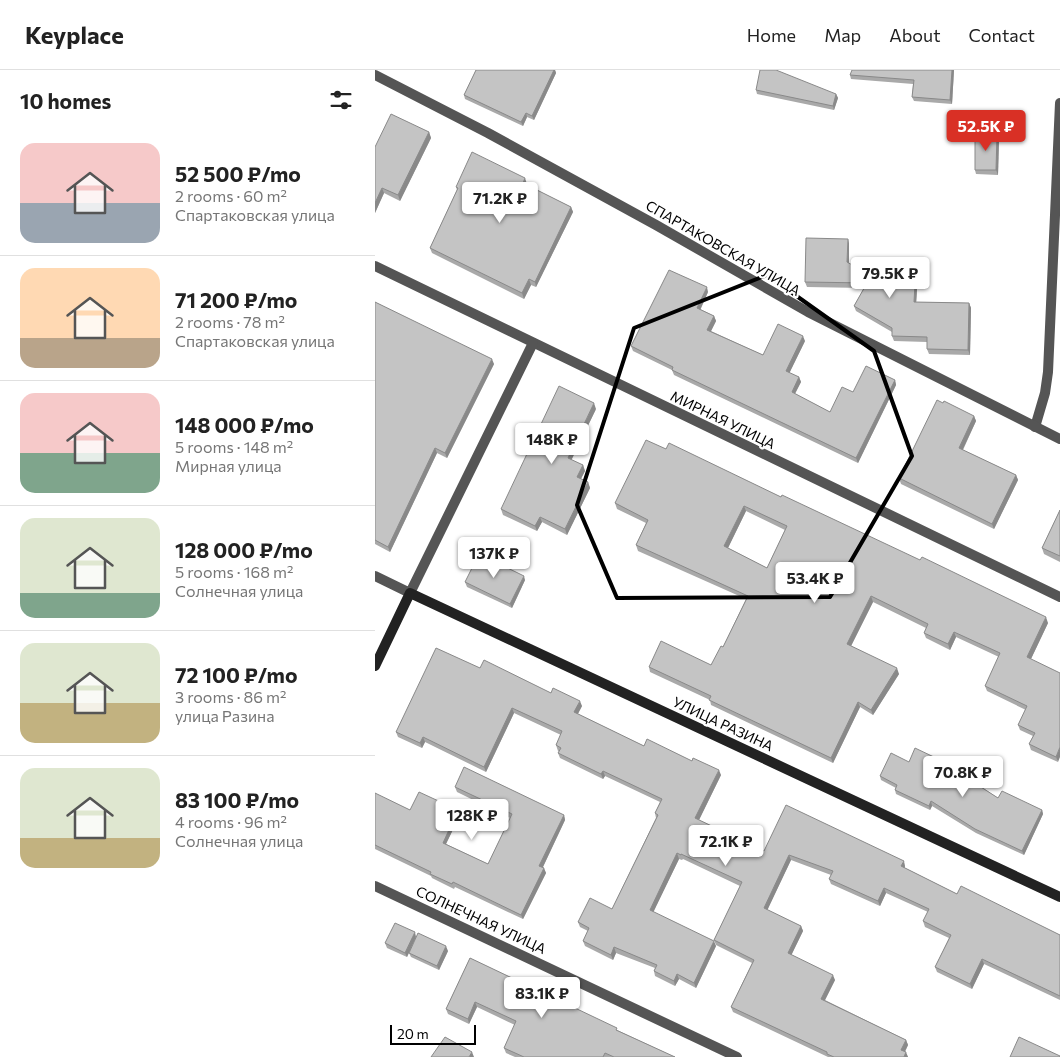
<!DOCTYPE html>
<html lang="en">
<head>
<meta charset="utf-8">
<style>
  :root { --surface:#fff; --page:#f6f6f6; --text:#222; --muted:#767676; --line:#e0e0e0; --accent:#d93025 }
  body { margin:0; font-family:Commissioner,sans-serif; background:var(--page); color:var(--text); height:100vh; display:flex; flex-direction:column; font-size:19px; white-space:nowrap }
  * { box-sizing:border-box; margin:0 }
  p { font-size:16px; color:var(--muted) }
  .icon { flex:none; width:28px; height:28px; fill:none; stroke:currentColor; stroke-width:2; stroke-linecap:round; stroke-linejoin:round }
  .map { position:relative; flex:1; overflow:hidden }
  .sheet { display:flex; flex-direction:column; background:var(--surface); width:375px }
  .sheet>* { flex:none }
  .scale { position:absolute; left:15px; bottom:12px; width:86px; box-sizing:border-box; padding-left:5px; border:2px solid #000; border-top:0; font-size:14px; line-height:18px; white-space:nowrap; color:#000; -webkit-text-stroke:4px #fff; paint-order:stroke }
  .price { position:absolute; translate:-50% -42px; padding:0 11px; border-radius:5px; background:#fff; color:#222; font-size:16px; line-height:32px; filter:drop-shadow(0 1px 2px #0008) }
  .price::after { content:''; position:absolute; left:50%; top:30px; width:15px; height:11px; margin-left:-8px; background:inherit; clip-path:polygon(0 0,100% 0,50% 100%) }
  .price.active { background:var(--accent); color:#fff }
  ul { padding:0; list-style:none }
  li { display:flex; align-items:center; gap:15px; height:125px; padding:0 20px }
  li+li { border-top:1px solid var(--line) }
  li span { display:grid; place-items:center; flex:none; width:140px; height:100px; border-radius:15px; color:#555 }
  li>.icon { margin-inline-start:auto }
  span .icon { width:60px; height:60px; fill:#fffc; stroke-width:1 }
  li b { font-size:21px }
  h2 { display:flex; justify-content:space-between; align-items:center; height:60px; padding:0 20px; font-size:21px }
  header { display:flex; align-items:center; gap:30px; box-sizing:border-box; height:70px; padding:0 25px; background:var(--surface); border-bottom:1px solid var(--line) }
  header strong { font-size:24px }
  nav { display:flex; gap:28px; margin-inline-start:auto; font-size:18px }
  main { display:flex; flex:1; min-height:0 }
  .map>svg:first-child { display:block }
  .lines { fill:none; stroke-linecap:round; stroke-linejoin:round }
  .lane { stroke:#555; stroke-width:10 }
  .street { stroke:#555; stroke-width:10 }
  .secondary { stroke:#222; stroke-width:10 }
  .wall { fill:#a9a9a9; fill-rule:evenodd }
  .shaded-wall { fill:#898989 }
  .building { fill:#c4c4c4; stroke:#898989; fill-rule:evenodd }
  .marked { fill:none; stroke:#000; stroke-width:4; stroke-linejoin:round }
  .labels { text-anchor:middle; stroke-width:4.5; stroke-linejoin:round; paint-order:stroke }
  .street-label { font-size:14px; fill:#000; stroke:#fff }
</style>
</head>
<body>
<header>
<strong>Keyplace</strong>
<nav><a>Home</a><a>Map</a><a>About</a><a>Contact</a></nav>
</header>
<main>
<section class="sheet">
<h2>10 homes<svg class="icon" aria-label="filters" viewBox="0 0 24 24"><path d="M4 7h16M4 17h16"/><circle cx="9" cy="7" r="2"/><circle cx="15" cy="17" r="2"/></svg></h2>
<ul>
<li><span style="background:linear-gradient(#f6c9c9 60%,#9aa5b1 0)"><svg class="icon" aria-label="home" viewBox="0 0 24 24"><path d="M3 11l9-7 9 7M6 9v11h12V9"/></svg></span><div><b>52 500 ₽/mo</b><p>2 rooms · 60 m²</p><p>Спартаковская улица</p></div></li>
<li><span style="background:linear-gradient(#ffd9b3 70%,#b9a48a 0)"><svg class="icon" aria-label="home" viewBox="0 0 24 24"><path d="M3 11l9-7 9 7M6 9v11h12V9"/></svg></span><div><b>71 200 ₽/mo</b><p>2 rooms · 78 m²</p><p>Спартаковская улица</p></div></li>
<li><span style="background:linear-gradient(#f6c9c9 60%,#7fa58c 0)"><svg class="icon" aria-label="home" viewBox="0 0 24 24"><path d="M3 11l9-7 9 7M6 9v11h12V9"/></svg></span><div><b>148 000 ₽/mo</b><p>5 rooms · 148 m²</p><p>Мирная улица</p></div></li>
<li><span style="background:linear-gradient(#dfe7d0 75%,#7fa58c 0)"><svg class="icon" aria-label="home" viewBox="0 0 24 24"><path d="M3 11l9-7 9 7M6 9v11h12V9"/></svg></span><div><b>128 000 ₽/mo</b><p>5 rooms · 168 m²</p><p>Солнечная улица</p></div></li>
<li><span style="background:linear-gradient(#dfe7d0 60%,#c2b280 0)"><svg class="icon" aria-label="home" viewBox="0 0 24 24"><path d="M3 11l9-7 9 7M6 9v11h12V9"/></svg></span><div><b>72 100 ₽/mo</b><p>3 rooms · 86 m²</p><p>улица Разина</p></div></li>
<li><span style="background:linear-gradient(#dfe7d0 70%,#c2b280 0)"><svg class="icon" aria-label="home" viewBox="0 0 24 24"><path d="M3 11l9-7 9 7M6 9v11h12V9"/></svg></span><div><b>83 100 ₽/mo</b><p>4 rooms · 96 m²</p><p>Солнечная улица</p></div></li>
</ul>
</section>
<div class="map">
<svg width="685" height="987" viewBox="0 0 685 987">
  <rect width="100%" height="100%" fill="#fff"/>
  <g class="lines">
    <!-- lane -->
    <path class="lane" d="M660,357L670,323L673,302L685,33"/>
    <!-- street -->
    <g class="street">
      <path d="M0,5L113,63L281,155L433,242L685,369"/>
      <path d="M0,196L685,527"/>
      <path d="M0,506L35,523L158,273"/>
      <path d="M0,816L362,987"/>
    </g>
    <!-- secondary -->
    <path class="secondary" d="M0,596L35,523L685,827"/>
  </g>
  <!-- wall -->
  <g class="wall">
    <path d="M101,0H180L181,3L159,50L152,47L148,56L90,29L89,25Z"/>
    <path d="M579,0L577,34L539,31L537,27L538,14L476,9L475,5Z"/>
    <path d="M381,20L461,24L463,28L459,40L382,24Z"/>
    <path d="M54,62L56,68L25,131L9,123L0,143V77Z"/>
    <path d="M624,69L623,105L601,104L600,100Z"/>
    <path d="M152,114L151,115L196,137L198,142L161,217L156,215L149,229L57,183L55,178L82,120L81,117Z"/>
    <path d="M473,169L474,174V193L516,217L540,214L542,219L541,232L594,233L596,238L595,285L554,284L552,279V272L519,271L517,266V262L481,241L479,236L489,218L432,217L430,212Z"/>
    <path d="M333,222L325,239L339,246L341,251L336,261L388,285L430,271L414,303L424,307L426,312L420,324L455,342L478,322L520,310L521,315L483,393L299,305L297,300L258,281L256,276Z"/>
    <path d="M0,232L119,294L72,388L62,383L15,482L0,474Z"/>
    <path d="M221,339L196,390L208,395L210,401L206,409L213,412L215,418L192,465L167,452L162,461L128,445L126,439Z"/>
    <path d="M599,346L601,351L588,380L641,405L643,410L619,459L526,414L524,408Z"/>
    <path d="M291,379L406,427L673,553L656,589L683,692L656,680L654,674L658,666L645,660L643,655L651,640L612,621L610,616L624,587L581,567L575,580L551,568L549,563L551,558L498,532L476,576L524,604L498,645L485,637L458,693L336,635L335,630L275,602L274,597L336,595L348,577L371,529L263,481L261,475L271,453L242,439L240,433ZM371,441L410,460L392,498L353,478Z"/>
    <path d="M685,440V492L669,484L667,478Z"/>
    <path d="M150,510L137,538L92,517L90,512Z"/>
    <path d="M105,598L176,623L207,636L203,644L269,676L346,705L324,750L389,781L530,796V798L582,824L685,865V930L609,894L597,919L562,902L560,897L574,868L550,857L548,851L553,842L511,823L505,836L456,814L454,809L456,805L416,790L392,840L426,856L428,861L416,885L460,910L450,930L531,970L533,975L530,982L533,987H453L358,942L356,937L377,893L341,875L339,870L365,816L308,789L307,790L304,789L278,842L341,876L321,918L304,909L300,916L280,906L279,901L280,898L241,883L238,890L210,876L208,871L213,861L205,857L203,852L237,839L281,748L280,743L285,732L230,706L228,709L185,688L183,683L184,681H183L181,675L186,665L139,643L111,702L50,672L47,678L23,667L21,662Z"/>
    <path d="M534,692L584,702L623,728L667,740L668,744L649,785L601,763L557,736L555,740L521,724L520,720L521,718L506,710L505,706Z"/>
    <path d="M80,717L189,745L190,750L168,797L171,803L148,849L80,817L79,819L57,808L56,806L0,779V724L35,740L85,745L71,774L113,794L135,748L82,722Z"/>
    <path d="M41,867L32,887L12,878L10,873Z"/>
    <path d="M73,881L64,900L36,887L34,883Z"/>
    <path d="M95,888L242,960L300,987H140L131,983L129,978L140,955L102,937L94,954L73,944L71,939Z"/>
  </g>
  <!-- shaded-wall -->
  <g class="shaded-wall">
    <path d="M179,0H180L181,3L159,50L157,46Z"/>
    <path d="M577,0H579L577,34L575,30Z"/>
    <path d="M461,24L463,28L459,40L458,36Z"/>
    <path d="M151,43L152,47L148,56L146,52Z"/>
    <path d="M54,62L56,68L25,131L23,125Z"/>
    <path d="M622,65L624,69L623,105L621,100Z"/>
    <path d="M150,108L152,114L150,119L148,113Z"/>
    <path d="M7,118L9,123L0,143V133Z"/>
    <path d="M196,137L198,142L161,217L160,212Z"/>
    <path d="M473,169L474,174V197L472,192Z"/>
    <path d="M154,209L156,215L149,229L147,223Z"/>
    <path d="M540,214L542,219L541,237L539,232Z"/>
    <path d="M332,217L333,222L324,243L322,238Z"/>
    <path d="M594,233L596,238L595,285L593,280Z"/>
    <path d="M339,246L341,251L334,265L332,260Z"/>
    <path d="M428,266L430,271L413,306L411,301Z"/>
    <path d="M117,289L119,294L72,388L70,383Z"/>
    <path d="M424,307L426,312L418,327L417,322Z"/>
    <path d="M520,310L521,315L483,393L481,388Z"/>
    <path d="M219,333L221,339L195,393L193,388Z"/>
    <path d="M599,346L601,351L586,383L584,378Z"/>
    <path d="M60,378L62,383L15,482L13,477Z"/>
    <path d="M208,395L210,401L204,412L202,407Z"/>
    <path d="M641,405L643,410L619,459L617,454Z"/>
    <path d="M213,412L215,418L192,465L190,459Z"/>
    <path d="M369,436L371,441L351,482L349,476Z"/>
    <path d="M165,447L167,452L162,461L160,456Z"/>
    <path d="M149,506L150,510L137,538L135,534Z"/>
    <path d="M496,526L498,532L474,580L472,574Z"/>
    <path d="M671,547L673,553L654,593L652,587Z"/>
    <path d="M579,562L581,567L575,580L573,574Z"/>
    <path d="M522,598L524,604L498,645L496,640Z"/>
    <path d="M205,631L207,636L201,647L199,642Z"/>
    <path d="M483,632L485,637L458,693L456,688Z"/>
    <path d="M137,638L139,643L111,702L109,697Z"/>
    <path d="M48,667L50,672L47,678L45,673Z"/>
    <path d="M685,677V687L683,692L681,687Z"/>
    <path d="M344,700L346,705L322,754L320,748Z"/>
    <path d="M228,701L230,706L228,709L226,704Z"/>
    <path d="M556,731L557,736L555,740L554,736Z"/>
    <path d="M83,740L85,745L69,778L68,773Z"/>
    <path d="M667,740L668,744L649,785L647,781Z"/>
    <path d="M189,745L190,750L166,801L164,796Z"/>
    <path d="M302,783L304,789L277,845L275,840Z"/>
    <path d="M414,785L416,790L391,843L389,838Z"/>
    <path d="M529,791L530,796L528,801L526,796Z"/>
    <path d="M169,798L171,803L148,849L146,845Z"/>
    <path d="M509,818L511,823L505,836L503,831Z"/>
    <path d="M426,856L428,861L415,888L413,883Z"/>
    <path d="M40,862L41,867L32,887L30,883Z"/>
    <path d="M339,871L341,876L321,918L319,913Z"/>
    <path d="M71,876L73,881L64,900L62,896Z"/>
    <path d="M239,877L241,883L238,890L236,885Z"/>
    <path d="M607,889L609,894L597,919L595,914Z"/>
    <path d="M302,904L304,909L300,916L299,911Z"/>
    <path d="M458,905L460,910L448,934L446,929Z"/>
    <path d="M100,932L102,937L94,954L93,949Z"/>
    <path d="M531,970L533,975L528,985L526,980Z"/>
    <path d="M97,982L99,987H94Z"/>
    <path d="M531,982L533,987H529Z"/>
  </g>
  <!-- building -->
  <g class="building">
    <path d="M101,0H179L157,46L151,43L146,52L89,25Z"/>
    <path d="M385,0H401L461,24L458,36L381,20Z"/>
    <path d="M477,0H577L575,30L537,27L539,10L475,5Z"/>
    <path d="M16,44L54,62L23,125L7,118L0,133V77Z"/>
    <path d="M600,65H622L621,100H600Z"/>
    <path d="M97,82L150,108L148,113L196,137L160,212L154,209L147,223L55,178L83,118L81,117Z"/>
    <path d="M431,168L473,169L472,192L516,217V214H540L539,232L594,233L593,280L552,279V267L517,266V258L479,236L492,213L430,212Z"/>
    <path d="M294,200L332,217L322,238L339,246L332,260L388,285L403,254L428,266L411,301L424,307L417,322L455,342L467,317L478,322L491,296L520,310L481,388L297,300L298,297L256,276Z"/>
    <path d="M0,232L117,289L70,383L60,378L13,477L0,470Z"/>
    <path d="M184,316L219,333L193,388L208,395L202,407L213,412L190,459L165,447L160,456L126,439Z"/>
    <path d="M562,330L568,333L569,331L599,346L584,378L641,405L617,454L524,408Z"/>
    <path d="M271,370L291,379L294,373L406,427L407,425L545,490L547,487L671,547L652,587L685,603V677L681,687L654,674L660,663L643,655L652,636L610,616L625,583L579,562L573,574L549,563L553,554L496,526L472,574L522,598L496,640L483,632L456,688L334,630L336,626L274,597L286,571L336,595L346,576L348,577L373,526L261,475L273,450L240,433ZM369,436L412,456L392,498L349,476Z"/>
    <path d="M685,440V486L667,478Z"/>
    <path d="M104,484L149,506L135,534L90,512Z"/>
    <path d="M61,578L105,598L109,590L176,623L178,618L205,631L199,642L269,676L272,669L317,691L318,688L344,700L320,748L389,781L411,735L529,791L526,796L582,824L586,816L685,865V926L607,889L595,914L560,897L576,865L548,851L554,839L509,818L503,831L454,809L458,801L414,785L389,838L426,856L413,883L458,905L446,929L531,970L526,980L531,982L529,987H459L452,984V982L356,937L379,890L339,870L367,812L306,784V785L302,783L275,840L339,871L319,913L302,904L299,911L279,901L282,895L239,877L236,885L208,871L214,858L203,852L215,828L237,839L283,745L280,743L287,729L228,701L226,704L183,683L186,678L181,675L187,661L137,638L109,697L48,667L45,673L21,662Z"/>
    <path d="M540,678L582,698L581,701L623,728L627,721L667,740L647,781L600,759L556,731L554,736L520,720L522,715L505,706L516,683L534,692Z"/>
    <path d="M89,697L189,745L164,796L169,798L146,845L78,812L77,814L55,804L56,802L0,775V723L35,740L44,722L83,740L68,773L113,794L137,744L80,717Z"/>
    <path d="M20,853L40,862L30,883L10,873Z"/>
    <path d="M43,863L71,876L62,896L34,883Z"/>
    <path d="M95,888L242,958L241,960L300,987H239L230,983L228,987H149L129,978L141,951L100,932L93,949L71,939Z"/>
    <path d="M70,967L97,982L94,987H56Z"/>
    <path d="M644,967L685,986V987H635Z"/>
  </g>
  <!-- marked area -->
  <path class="marked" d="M392,205L499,281L537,386L455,527L242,528L202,435L259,258Z"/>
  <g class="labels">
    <!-- street labels -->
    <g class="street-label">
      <text transform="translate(348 178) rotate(30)" y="5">СПАРТАКОВСКАЯ УЛИЦА</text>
      <text transform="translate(348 350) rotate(26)" y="5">МИРНАЯ УЛИЦА</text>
      <text transform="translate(348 654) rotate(25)" y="5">УЛИЦА РАЗИНА</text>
      <text transform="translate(106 850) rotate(25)" y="5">СОЛНЕЧНАЯ УЛИЦА</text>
    </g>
  </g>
</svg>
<div class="scale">20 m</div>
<b class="price active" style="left:611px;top:82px">52.5K ₽</b>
<b class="price" style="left:125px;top:154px">71.2K ₽</b>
<b class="price" style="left:515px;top:229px">79.5K ₽</b>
<b class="price" style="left:177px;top:395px">148K ₽</b>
<b class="price" style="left:119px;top:509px">137K ₽</b>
<b class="price" style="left:440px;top:534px">53.4K ₽</b>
<b class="price" style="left:588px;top:728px">70.8K ₽</b>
<b class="price" style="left:97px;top:771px">128K ₽</b>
<b class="price" style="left:351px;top:797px">72.1K ₽</b>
<b class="price" style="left:167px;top:949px">83.1K ₽</b>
</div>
</main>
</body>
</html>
